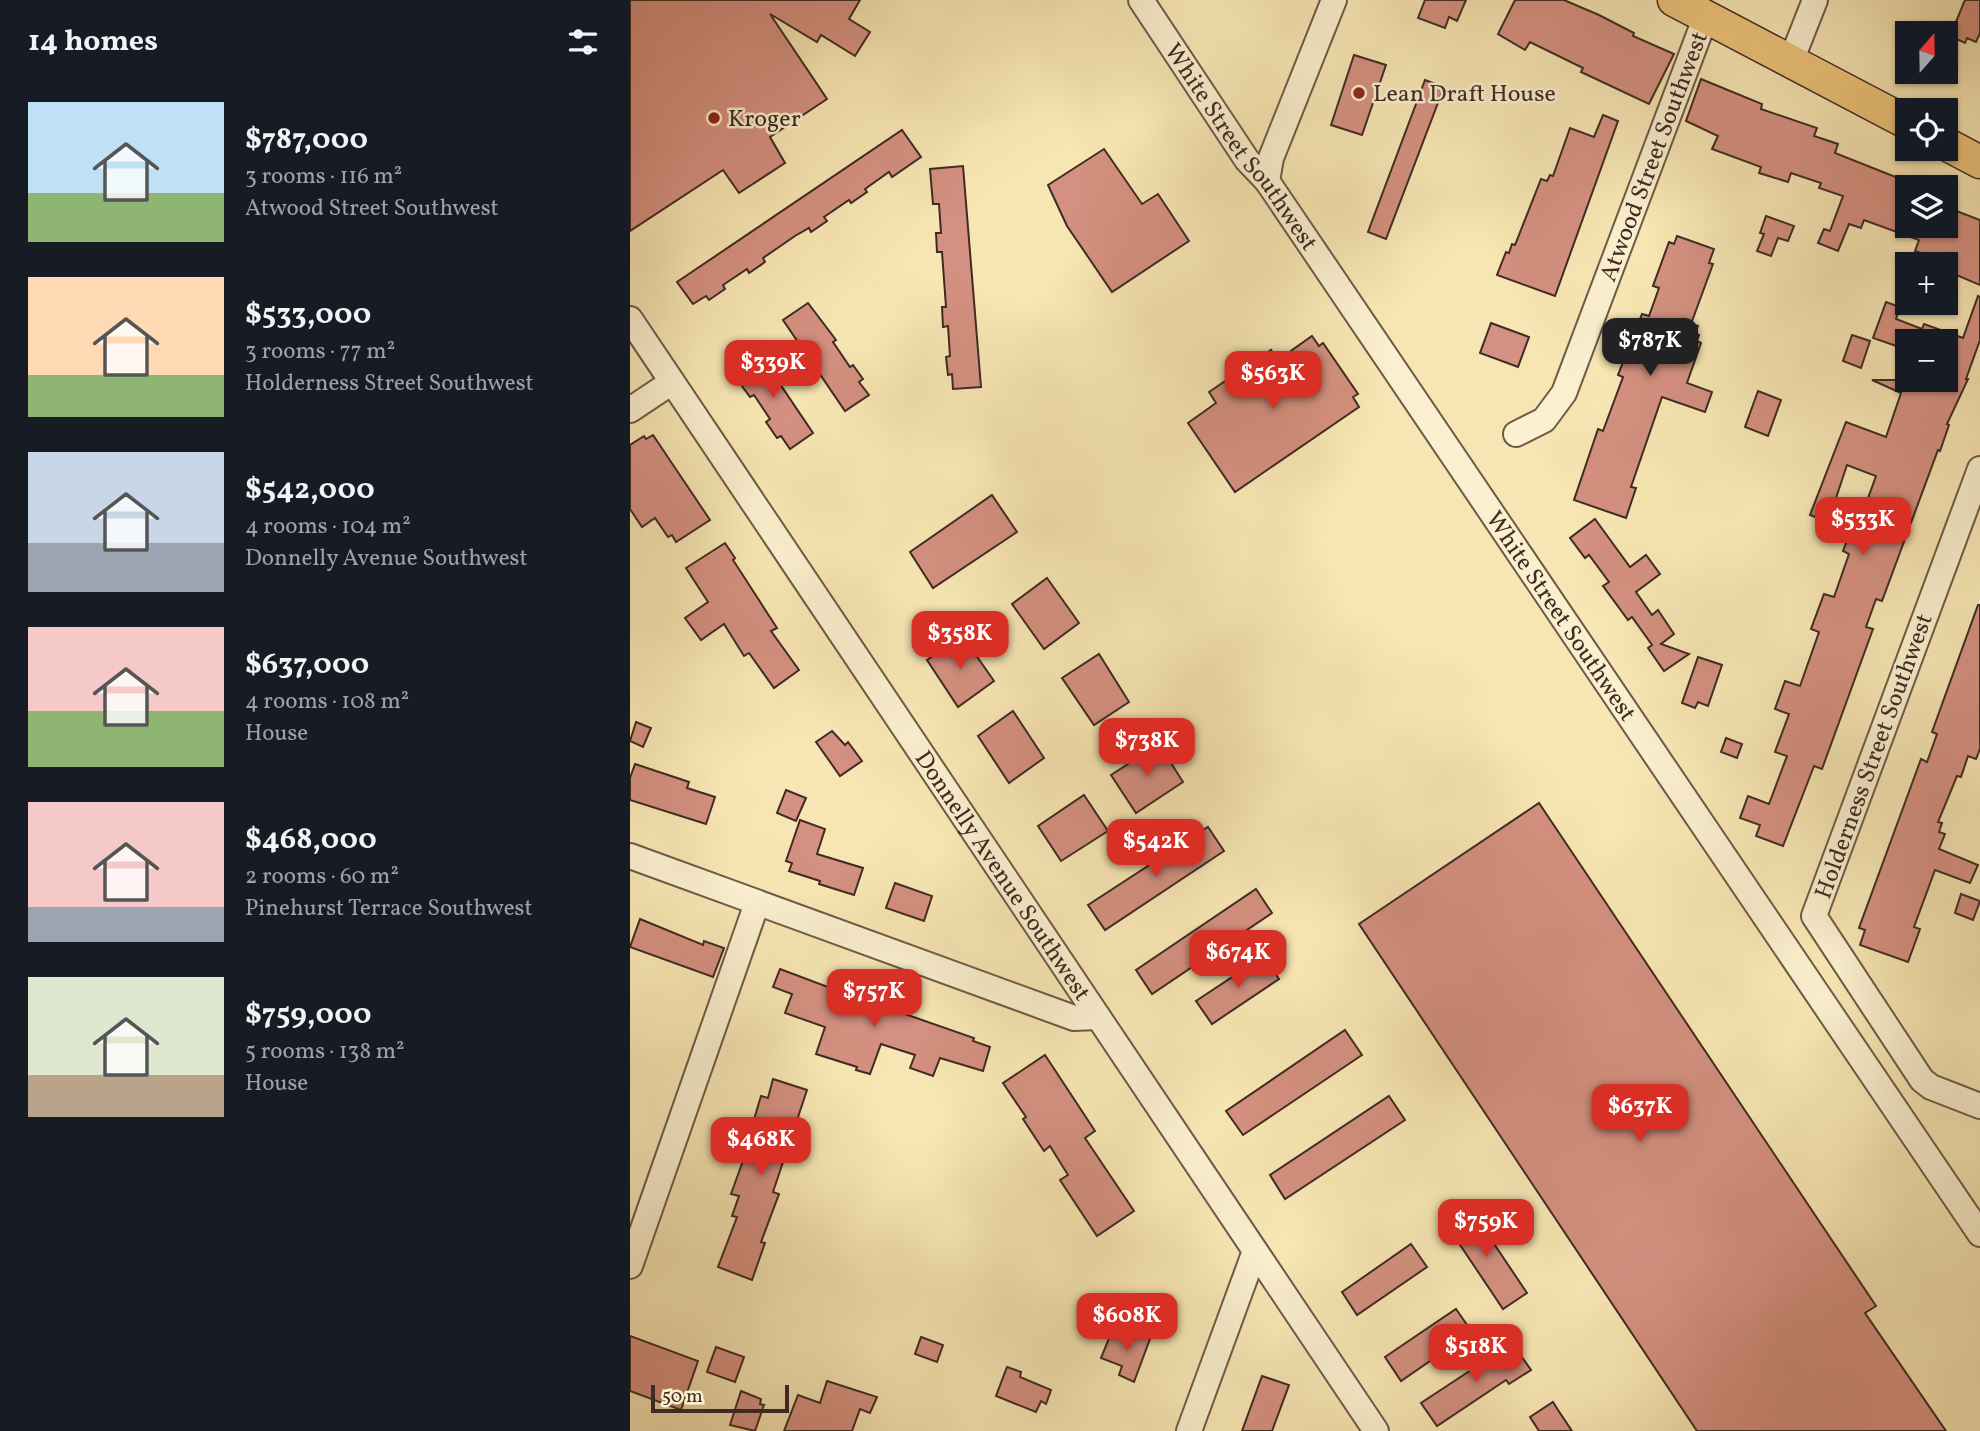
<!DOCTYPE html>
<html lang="en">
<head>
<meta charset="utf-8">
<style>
  :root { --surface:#171b24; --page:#242831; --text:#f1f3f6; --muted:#9ea1a6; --accent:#d93025 }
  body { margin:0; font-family:Vollkorn,serif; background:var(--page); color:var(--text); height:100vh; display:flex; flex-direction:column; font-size:26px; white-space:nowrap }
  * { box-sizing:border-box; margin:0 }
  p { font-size:23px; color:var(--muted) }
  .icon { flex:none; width:38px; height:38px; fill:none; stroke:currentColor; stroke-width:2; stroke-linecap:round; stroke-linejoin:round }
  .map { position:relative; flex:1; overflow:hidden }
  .details { display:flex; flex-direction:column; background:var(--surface); width:630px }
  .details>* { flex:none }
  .needle { width:46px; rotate:20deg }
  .controls { position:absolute; left:1265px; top:21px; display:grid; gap:14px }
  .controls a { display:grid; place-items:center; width:63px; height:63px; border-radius:0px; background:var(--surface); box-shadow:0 2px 5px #0004; font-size:35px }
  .scale { position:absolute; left:21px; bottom:18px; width:138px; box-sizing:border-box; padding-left:7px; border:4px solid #3f2b23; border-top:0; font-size:19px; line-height:24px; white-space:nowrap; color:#3f2b23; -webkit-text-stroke:5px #faefce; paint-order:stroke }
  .price { position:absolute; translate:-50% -60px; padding:0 16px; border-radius:14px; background:var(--accent); color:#fff; font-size:23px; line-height:46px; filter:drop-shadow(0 2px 4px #0008) }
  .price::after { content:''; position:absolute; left:50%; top:42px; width:21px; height:16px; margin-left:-10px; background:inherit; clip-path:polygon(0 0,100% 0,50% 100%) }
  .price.current { background:#222; color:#fff }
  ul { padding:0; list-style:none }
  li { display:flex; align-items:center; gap:21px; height:175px; padding:0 28px }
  li span { display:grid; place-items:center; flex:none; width:196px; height:140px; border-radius:0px; color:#555 }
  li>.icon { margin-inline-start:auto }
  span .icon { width:84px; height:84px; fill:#fffc; stroke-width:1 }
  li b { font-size:30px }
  h2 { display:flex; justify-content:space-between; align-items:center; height:84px; padding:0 28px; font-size:30px }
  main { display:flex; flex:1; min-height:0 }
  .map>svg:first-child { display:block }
  .building { fill:#d49080; stroke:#3f2b23; stroke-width:2 }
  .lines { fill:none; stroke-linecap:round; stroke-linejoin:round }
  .minor-casing { stroke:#6d5a47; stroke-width:28 }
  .major-casing { stroke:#3f2b23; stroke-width:35 }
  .minor { stroke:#faefce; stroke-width:24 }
  .major { stroke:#ecc37a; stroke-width:32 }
  .poi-dot { fill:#8f2418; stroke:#faefce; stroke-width:2.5 }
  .labels { text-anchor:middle; stroke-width:5; stroke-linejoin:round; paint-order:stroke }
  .poi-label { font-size:24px; fill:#3f2b23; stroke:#faefce; text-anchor:start }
  .street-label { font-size:24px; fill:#3f2b23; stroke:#faefce }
</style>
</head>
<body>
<main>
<section class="details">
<h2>14 homes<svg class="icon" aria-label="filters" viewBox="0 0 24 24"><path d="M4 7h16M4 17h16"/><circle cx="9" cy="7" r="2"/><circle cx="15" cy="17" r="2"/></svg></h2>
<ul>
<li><span style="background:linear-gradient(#bfe0f5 65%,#8fb573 0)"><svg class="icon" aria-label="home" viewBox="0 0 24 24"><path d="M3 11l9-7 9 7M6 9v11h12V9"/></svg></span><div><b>$787,000</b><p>3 rooms · 116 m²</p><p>Atwood Street Southwest</p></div></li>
<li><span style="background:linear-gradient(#ffd9b3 70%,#8fb573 0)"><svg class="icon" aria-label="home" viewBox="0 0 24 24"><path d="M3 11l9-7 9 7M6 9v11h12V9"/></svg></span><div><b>$533,000</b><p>3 rooms · 77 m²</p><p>Holderness Street Southwest</p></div></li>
<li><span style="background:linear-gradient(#c9d6e8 65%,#9aa5b1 0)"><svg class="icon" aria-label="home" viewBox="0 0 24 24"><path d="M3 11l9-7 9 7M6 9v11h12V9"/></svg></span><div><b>$542,000</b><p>4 rooms · 104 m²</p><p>Donnelly Avenue Southwest</p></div></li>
<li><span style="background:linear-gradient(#f6c9c9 60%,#8fb573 0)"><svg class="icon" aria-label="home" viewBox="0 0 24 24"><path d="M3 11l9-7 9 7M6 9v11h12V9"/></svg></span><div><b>$637,000</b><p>4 rooms · 108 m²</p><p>House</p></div></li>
<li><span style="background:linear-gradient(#f6c9c9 75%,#9aa5b1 0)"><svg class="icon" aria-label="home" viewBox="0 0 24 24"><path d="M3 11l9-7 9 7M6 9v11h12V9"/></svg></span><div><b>$468,000</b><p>2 rooms · 60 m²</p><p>Pinehurst Terrace Southwest</p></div></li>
<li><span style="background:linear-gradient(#dfe7d0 70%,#b9a48a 0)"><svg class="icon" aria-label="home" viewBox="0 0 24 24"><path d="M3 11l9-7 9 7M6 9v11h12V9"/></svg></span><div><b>$759,000</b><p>5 rooms · 138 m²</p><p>House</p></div></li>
</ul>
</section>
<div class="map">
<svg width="1350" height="1431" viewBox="0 0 1350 1431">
  <rect width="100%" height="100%" fill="#f7e6b3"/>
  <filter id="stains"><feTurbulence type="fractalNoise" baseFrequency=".00286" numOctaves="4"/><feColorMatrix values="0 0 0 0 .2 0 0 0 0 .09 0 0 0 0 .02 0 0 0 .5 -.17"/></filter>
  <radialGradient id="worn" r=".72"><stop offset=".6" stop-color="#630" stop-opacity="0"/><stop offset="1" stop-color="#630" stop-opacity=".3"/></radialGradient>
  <!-- building -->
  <g class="building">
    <path d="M0,0H230L219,19L240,32L225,56L191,35L187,42L140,14L197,99L140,137L155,163L109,193L93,170L0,231Z"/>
    <path d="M795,0H836L827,21L819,17L815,28L788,18Z"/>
    <path d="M885,0H934L969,15L1004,33L1003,36L1044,54L1019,104L951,72L953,68L900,42L895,50L868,34Z"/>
    <path d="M1335,0H1350V33L1346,42L1337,38L1335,43L1320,36Z"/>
    <path d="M724,55L756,65L732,135L701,125Z"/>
    <path d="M1071,79L1132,104L1131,109L1187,128L1184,136L1208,144L1205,153L1278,182V226H1316V207L1350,220V285L1319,272L1322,264L1285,251L1289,240L1234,220L1231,228L1219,224L1208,251L1188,243L1194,229L1200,231L1213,196L1189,188L1191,183L1161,173L1158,182L1129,173L1131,167L1082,149L1088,136L1056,121Z"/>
    <path d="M795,80L814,87L756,239L738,232Z"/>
    <path d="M973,115L988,121L925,296L867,275L876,252L879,253L882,244L885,245L911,179L917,181L920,175L923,176L940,128L964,137Z"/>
    <path d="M272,130L291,157L262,177L259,172L235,189L237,192L221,203L219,200L194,217L197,221L181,232L179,228L165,236L133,258L135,262L119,273L117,269L93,285L95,289L79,300L76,296L63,304L47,282Z"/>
    <path d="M474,149L512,204L528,194L559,241L482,292L437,226L418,185Z"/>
    <path d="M333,166L351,387L323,389L322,374L318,375L316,357L320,356L318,326L313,327L312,307H316L312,252H307L306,233H311L309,204H303L300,169Z"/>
    <path d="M1136,216L1164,226L1158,241L1148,238L1141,256L1127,251L1134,234L1130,233Z"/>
    <path d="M1047,236L1084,249L1079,263L1083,264L1061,324L1068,326L1065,334L1069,335L1067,341L1071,343L1057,383L1082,392L1075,412L1032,397L1001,487L1006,488L996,518L944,500L968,429L973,431L993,377L988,375L1012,314L1019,316L1029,288L1023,286L1039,242L1044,244Z"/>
    <path d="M1348,296L1350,297V340L1336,379H1338L1317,424L1319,425L1310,451L1308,450L1252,601L1246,599L1236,627L1243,629L1192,769L1184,766L1153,846L1126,836L1130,825L1110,818L1118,796L1139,804L1157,756L1145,752L1159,714L1145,709L1155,681L1170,686L1189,632L1181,629L1194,594L1204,597L1219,554L1213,551L1224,522L1229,523L1246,476L1217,465L1198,522L1180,515L1216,422L1256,437L1271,393L1242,380H1316V341H1278V350L1243,338L1256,302L1270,307L1266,319L1292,329L1294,324L1333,338Z"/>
    <path d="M178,303L206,340L203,342L220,367L223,365L233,379L229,382L239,395L215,411L153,320Z"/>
    <path d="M861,323L899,337L888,367L850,353Z"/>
    <path d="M1222,335L1240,341L1231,368L1213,361Z"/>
    <path d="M682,336L689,346L693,343L728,394L723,397L729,407L605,492L558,423L586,403L579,392L641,350L648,360Z"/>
    <path d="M127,350L183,433L160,449L151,436L147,438L136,422L140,419L124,395L120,397L109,382L113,380L104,366Z"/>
    <path d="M1128,391L1151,400L1138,436L1115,427Z"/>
    <path d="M23,435L80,520L46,542L42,535L38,537L25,518L12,527L0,509V445L14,436L16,439Z"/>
    <path d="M362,495L387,532L303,588L280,552Z"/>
    <path d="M965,519L1000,567L1016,555L1030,574L1006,592L1022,615L1028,610L1044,634L1031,644L1059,654L1034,671L1018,648L1022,645L1002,617L998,620L973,586L979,582L959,555L955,558L940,538Z"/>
    <path d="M95,543L105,558L103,560L147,628L141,631L169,670L144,688L119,653L114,656L94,624L71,640L55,618L78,602L56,568Z"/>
    <path d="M417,578L449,623L414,649L382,604Z"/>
    <path d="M1348,605H1350V749L1346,759L1338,756L1331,777L1327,776L1308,822L1312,823L1309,832L1315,834L1309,849L1348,865L1340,883L1305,870L1284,927L1290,929L1278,962L1230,945L1235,930L1229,928L1291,759L1297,762L1307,734L1302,732Z"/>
    <path d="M332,635L364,681L328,707L297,660Z"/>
    <path d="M469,654L499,702L464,725L432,678Z"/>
    <path d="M1068,657L1092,665L1078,706L1068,702L1065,708L1052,703Z"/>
    <path d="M383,711L414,758L379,783L348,736Z"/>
    <path d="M6,722L21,728L13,747L0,741Z"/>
    <path d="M202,731L215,745L218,742L232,761L210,776L186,742Z"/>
    <path d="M1096,738L1112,744L1107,758L1091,752Z"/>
    <path d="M529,744L553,782L506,813L481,775Z"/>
    <path d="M5,764L59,782L57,788L85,797L76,824L0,800V778Z"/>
    <path d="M156,790L176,798L166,821L147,813Z"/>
    <path d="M454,795L478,831L431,861L408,826Z"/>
    <path d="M909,803L1246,1306L1235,1313L1316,1431H1067L729,924Z"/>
    <path d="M170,820L195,829L187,854L233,868L224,895L189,884L190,881L159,871L162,863L156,861Z"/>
    <path d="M578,827L594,851L475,930L458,905Z"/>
    <path d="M265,883L302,896L294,921L256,908Z"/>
    <path d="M626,889L642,913L522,994L506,970Z"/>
    <path d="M1331,894L1350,901L1343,920L1325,913Z"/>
    <path d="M10,919L73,945L74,941L94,948L83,977L0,947Z"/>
    <path d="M634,956L649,979L582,1024L566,1001Z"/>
    <path d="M150,969L211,992L214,984L229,989L226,997L344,1038L343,1041L360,1047L353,1071L310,1058L303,1076L280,1068L285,1055L251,1044L240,1074L226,1070L227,1067L186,1054L195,1027L155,1013L162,994L143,987Z"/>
    <path d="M715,1030L732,1055L613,1135L596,1111Z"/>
    <path d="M415,1055L465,1131L455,1138L504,1211L467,1236L430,1180L438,1175L420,1146L414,1151L393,1119L396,1117L373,1083Z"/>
    <path d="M143,1079L177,1090L143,1192L149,1194L131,1242L135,1243L122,1280L88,1267L107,1217L102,1216L109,1196L101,1194L119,1144L117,1143L131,1096L138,1098Z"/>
    <path d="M759,1096L775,1120L655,1199L640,1175Z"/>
    <path d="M840,1208L897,1293L873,1309L816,1224Z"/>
    <path d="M781,1244L797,1267L727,1315L712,1292Z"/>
    <path d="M826,1309L842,1332L771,1381L755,1357Z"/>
    <path d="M482,1331L504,1339L507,1331L521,1336L504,1382L489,1375L492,1366L471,1358Z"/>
    <path d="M0,1336L68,1361L51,1410L0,1391Z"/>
    <path d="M291,1337L313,1345L307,1362L285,1354Z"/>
    <path d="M882,1343L901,1370L879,1384L876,1380L807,1426L791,1403Z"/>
    <path d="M86,1347L114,1357L105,1382L77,1372Z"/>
    <path d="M377,1367L391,1372L390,1377L421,1390L416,1404L411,1401L406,1412L366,1396Z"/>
    <path d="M632,1376L659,1385L642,1431H612Z"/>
    <path d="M197,1381L247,1397L240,1413L230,1409L222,1431H154L168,1395L190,1403Z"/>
    <path d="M111,1391L131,1399L130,1404L134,1405L125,1431L100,1425Z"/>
    <path d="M923,1402L928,1410L942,1431H909L900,1417Z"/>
  </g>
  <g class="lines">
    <defs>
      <g id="minor">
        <path id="s1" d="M511,0L617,160L637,181L1350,1234"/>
        <path d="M1161,61L1185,0"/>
        <path d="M637,181L641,158L704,0"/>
        <path id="s2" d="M0,319L746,1431"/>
        <path d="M0,410L42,382"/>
        <path id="s3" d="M886,434L914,420L934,393L1076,16"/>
        <path d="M1350,469L1184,916L1292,1080L1301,1087L1350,1106"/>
        <path d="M0,856L444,1018L468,1017"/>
        <path d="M0,1266L127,903"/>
        <path d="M559,1431L625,1251"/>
      </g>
      <g id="major">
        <path d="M1044,0L1278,123"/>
        <path d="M1316,144L1350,162"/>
      </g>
    </defs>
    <!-- minor casing -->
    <use href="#minor" class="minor-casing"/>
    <!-- major casing -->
    <use href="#major" class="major-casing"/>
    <!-- minor -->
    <use href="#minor" class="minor"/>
    <!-- major -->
    <use href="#major" class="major"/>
  </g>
  <!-- markers -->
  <g class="poi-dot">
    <circle cx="729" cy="93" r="7"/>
    <circle cx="84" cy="118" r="7"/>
  </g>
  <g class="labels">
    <!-- poi labels -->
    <g class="poi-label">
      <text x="743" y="101">Lean Draft House</text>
      <text x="98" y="126">Kroger</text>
    </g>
    <!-- street labels -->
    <g class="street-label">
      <text dy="8" stroke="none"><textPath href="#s1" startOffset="178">White Street Southwest</textPath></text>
      <text dy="8" stroke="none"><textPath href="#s3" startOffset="318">Atwood Street Southwest</textPath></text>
      <text dy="8" stroke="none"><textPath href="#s1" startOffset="746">White Street Southwest</textPath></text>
      <text transform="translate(1243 756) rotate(-70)" y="8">Holderness Street Southwest</text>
      <text dy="8" stroke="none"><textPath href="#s2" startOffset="670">Donnelly Avenue Southwest</textPath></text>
    </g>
  </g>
  <rect width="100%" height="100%" filter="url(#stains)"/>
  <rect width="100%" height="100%" fill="url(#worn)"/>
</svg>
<div class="controls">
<a><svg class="needle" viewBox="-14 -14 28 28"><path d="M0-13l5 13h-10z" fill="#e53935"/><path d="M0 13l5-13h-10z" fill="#9ea1a6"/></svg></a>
<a><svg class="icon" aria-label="locate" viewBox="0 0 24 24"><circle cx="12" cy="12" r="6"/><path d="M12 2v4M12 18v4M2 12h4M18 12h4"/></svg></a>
<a><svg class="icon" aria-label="layers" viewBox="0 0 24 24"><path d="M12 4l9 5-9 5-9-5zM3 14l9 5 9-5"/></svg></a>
<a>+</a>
<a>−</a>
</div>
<div class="scale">50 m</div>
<b class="price current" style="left:1020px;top:378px">$787K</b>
<b class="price" style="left:143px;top:400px">$339K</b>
<b class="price" style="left:643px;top:411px">$563K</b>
<b class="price" style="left:1233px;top:557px">$533K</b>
<b class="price" style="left:330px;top:671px">$358K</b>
<b class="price" style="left:517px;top:778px">$738K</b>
<b class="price" style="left:526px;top:879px">$542K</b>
<b class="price" style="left:608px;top:990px">$674K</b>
<b class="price" style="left:244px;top:1029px">$757K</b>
<b class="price" style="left:1010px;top:1144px">$637K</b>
<b class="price" style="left:131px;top:1177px">$468K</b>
<b class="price" style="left:856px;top:1259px">$759K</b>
<b class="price" style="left:497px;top:1353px">$608K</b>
<b class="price" style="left:846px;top:1384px">$518K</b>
</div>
</main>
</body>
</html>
